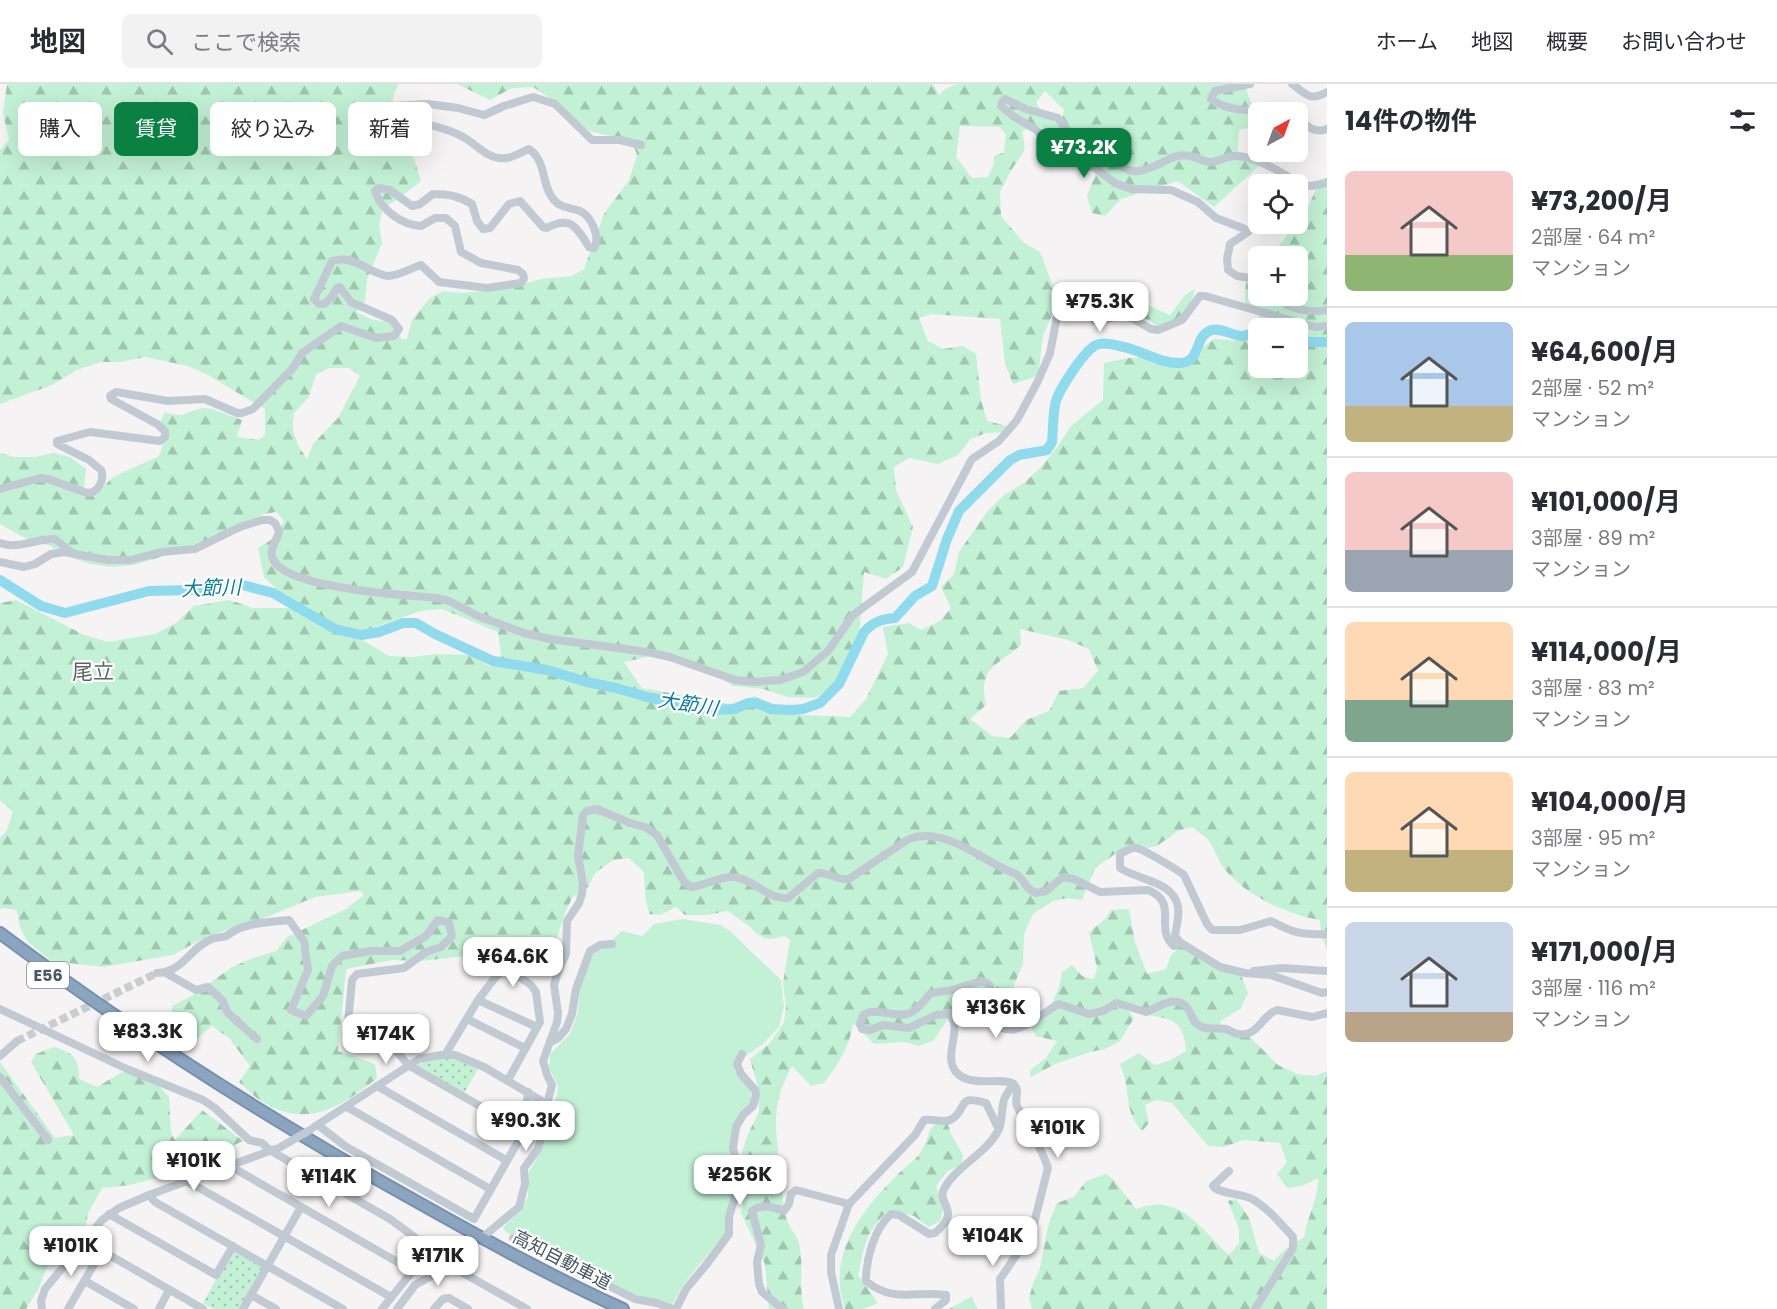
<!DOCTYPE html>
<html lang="ja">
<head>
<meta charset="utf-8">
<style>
  :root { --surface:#fff; --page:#f2f2f3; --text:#2b2b33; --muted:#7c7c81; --line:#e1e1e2; --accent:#0b8043 }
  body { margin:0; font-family:Poppins,"Noto Sans JP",sans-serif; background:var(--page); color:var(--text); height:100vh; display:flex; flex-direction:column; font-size:22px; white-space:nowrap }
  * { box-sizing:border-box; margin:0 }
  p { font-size:20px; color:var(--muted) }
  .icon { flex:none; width:33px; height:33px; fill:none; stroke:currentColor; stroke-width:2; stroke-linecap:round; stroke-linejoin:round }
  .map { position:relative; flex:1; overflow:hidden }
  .side { display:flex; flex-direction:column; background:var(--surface); width:450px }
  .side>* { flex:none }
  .hud { position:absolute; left:18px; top:18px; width:570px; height:54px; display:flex; gap:12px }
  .needle { width:39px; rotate:41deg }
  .controls { position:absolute; left:1248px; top:18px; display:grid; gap:12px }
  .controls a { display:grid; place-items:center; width:60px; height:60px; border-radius:9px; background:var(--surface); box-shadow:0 6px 24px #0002; font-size:30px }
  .price { position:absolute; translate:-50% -51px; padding:0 14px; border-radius:12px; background:#fff; color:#222; font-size:20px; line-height:39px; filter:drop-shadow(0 2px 3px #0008) }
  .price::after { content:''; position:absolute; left:50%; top:36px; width:18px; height:14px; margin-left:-9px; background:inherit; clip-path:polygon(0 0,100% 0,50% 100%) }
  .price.on { background:var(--accent); color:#fff }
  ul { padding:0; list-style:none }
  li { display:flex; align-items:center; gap:18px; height:150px; padding:0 18px }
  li+li { border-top:2px solid var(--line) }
  li span { display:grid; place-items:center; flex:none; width:168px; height:120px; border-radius:9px; color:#555 }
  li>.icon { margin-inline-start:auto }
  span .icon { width:72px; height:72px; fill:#fffc; stroke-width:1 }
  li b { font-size:26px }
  h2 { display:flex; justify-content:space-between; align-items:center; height:72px; padding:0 18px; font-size:26px }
  .tag { padding:0 21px; border-radius:9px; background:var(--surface); box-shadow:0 6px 24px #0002; font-size:21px; line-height:54px }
  .tag.on { background:var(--accent); color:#fff }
  header { display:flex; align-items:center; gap:36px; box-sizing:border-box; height:84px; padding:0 30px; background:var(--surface); border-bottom:2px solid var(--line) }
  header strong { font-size:28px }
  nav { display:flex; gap:33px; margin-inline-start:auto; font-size:21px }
  .search { width:420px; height:54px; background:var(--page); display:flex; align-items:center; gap:15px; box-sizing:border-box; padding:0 21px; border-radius:9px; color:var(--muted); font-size:22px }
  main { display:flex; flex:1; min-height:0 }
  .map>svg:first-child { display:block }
  .grass { fill:#c3f1d5 }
  .forest { fill:url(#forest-firs); fill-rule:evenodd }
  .park { fill:url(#park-dots) }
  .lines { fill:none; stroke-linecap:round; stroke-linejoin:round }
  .river { stroke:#90daee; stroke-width:10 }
  .minor-tunnel { stroke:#caccce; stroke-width:8; stroke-dasharray:8 4; stroke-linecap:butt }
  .highway-casing { stroke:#7690ad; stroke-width:14 }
  .minor { stroke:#c1cad2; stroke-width:8 }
  .highway { stroke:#8ba5c1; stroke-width:10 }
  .minor-bridge { stroke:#c1cad2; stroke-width:8 }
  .labels { text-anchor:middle; stroke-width:4.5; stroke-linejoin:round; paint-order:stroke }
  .shield { fill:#fff; stroke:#808990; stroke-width:1.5 }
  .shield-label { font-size:16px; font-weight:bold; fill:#4a5661 }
  .street-label { font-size:18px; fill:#4a5661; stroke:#fff }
  .water-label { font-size:20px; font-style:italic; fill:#0c7c9b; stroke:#fff }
  .quarter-label { font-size:21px; fill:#5f6368; stroke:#fff }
</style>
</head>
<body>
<header>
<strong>地図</strong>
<div class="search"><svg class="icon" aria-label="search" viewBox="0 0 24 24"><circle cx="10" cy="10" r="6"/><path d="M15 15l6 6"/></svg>ここで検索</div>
<nav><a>ホーム</a><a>地図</a><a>概要</a><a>お問い合わせ</a></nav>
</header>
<main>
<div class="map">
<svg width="1327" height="1225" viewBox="0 0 1327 1225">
  <defs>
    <pattern id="forest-firs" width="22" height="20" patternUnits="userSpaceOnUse" patternTransform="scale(1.5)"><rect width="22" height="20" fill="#c3f1d5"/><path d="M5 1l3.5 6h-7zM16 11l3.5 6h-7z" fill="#a0c6b0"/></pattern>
    <pattern id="park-dots" width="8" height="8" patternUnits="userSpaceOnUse" patternTransform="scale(1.5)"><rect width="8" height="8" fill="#c3f1d5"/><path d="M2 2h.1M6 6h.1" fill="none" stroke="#a0c6b0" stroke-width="1.8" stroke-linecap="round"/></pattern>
  </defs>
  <rect width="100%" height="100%" fill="#f5f3f3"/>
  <!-- grass -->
  <path class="grass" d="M683,835L721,841L730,847L781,896L784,922L779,943L763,960L735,979V987C740,993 750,1001 751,1010C754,1025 735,1034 732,1046C726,1068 738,1081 737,1098C737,1108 730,1124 725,1133L727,1135L726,1148L683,1201L672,1221L626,1208L506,1148L503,1143L520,1127L528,1113V1090L543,1063L549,1027L557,1012L558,1002L549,984L550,970L570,950L578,928L580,901L594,869L604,864H610L613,855L622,847L642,852L654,840Z"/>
  <!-- forest -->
  <g class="forest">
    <path d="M7,0H399C381,26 406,54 415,78C417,84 419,91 421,97L406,109L383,125L379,141L382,159L367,195L365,217L356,228L371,235L398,241L401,255H407L412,236L430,214L443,207L459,209L489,207L524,200L541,195L572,192L584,185L604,130L629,96L637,71L632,57L589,47L554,17L533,3L512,4L490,16L457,0H933L939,11L945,5L957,0H1246C1247,18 1258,24 1258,42L1239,46L1238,67L1259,82L1214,123L1178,97L1121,115L1105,132L1092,129L1087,112L1096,88L1087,80L1058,74L1057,57H1052C1044,42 1037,37 1022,48C1027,69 1025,65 1014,82C1008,90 1006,99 1000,107L1001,132L1024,159L1040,168L1057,213L1053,228L1043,252L1038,292L1013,300L1005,280L1000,235L932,230L919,234L928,257L943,265L963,262L976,270L981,316L987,337L1007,342L1005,348L986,349L970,355L958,371L938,380L909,374L894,383L896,406L913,443L903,483L886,495L864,488L860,541L849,581L834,602L815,614L788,613L763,605L733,602L709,585L652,572L624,578L642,604L730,620L754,612L801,631L850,633L866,615L888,570L883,543L909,539L921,546L940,537L951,524L941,503L954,490L959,468L987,428L1004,411L1024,399L1041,383L1058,362L1071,342L1103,316L1104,279L1128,274L1151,273L1180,280L1214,255L1241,257L1258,252V284H1298V244H1270L1245,219L1246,196L1258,184V212H1298V172H1270L1286,153L1292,140H1298V134L1308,124L1320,95L1327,94V866L1321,850L1320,836C1286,830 1244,811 1223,783C1218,776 1215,766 1210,758C1205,752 1198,748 1192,743L1178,747L1157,762L1115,770L1095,784L1082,816L1067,814L1053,817L1033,830L1024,850L1023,880L1011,908L992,920L969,919L954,926L933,957L918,962L905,958L874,960L853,939C850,963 838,980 824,999L811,1002L792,982C768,1025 777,1049 781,1094C783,1107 782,1124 787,1136C789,1143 795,1149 798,1156C805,1178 798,1203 804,1225H769L765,1180L741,1129L748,1096L740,1074L748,1050L759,1028L758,1003L750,975L770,959L784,938L786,922L783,899L790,856L784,852C765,858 762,855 749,842C742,837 735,832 728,827L707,831H685L676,823L660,831L649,830L645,812L644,788L629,774L613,776L595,789L588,803L572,814L565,829L553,867L542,871L523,861L500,857L483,870L421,877L392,876L346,885L338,967L375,980L377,994C341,1024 304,1046 260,1016C252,1011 246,1004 239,998L250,982L229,954L212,942L195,956L177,957L172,939V922L195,910L232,883L253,874L276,867L287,853L346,825L364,811L360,807L315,813L250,840L223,847L198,857L173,871L103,883L51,877L28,858L20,844L17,826L3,824L0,825V754L6,748L13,728L0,716V519L16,516L84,551L108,558L155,550L176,539L194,522L230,516L253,524H296L264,493L258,464L274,454L284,437L276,428L264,430L216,456L134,481L113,483L90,480L73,474L48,461L27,455L0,440V369L15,373H35L54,369L70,373L86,385L84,405L95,411L113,393L159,372L165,355L160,338L165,328C186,336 187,326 204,324C212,324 233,333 242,336L237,353L259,356L265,351V325L208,291L188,282L145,273L121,278H101L77,286L52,301L0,320V66L9,56L3,29ZM1045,7L1064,26L1061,39C1048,37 1042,28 1036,18ZM960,42L1000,43L1006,51L1004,68L994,72L993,82L988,93L972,94L956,73ZM329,284H349L360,292L338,334L313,360L307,375L298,361L293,346V337L294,329L309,313L316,290ZM442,525L498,548L501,571L491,583L471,571L437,570L413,573L389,572L344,545L367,546L420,527ZM1020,545L1068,556L1089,565L1098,587L1083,604L1059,607L1049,627L1026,636L1010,654L992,652L970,635L986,621C978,584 996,582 1021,561Z"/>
    <path d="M1195,205C1189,230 1182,232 1160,243L1134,229L1129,217L1141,209L1150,212L1145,220L1170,231L1186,210Z"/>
    <path d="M1129,825L1135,858L1147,890L1166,885L1171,871L1181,862L1240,888L1248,909L1240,925L1220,937L1224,948L1248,951L1278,981L1297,990L1315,992L1327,987V1225H1032L1029,1215L1033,1199L1040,1184L1048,1142L1057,1119L1074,1113L1086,1097L1106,1090L1113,1095L1136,1125C1181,1108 1200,1145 1229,1171L1239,1159V1145L1228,1117L1236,1115L1249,1134L1259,1169L1274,1177L1284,1166L1304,1153C1307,1133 1319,1114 1318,1094L1302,1102L1287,1104L1277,1090L1287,1078L1280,1059L1243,1056L1224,1063L1208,1062L1172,1019L1156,1016L1145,1021L1149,1039L1142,1047C1128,1032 1129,1018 1126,1000C1125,993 1122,986 1120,980L1139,969L1155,981L1171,976L1186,967C1184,937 1172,934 1145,931L1140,921L1122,918L1134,934L1120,957L1105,965L1090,968L1055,980L1031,993L1030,986L1046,974L1057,957L1036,952L1030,941C1049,930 1059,910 1062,888L1072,881L1082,892L1094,895L1097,884L1089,848L1105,835L1111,826Z"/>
    <path d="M54,963C74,969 79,974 79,995L97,1003L122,988L150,992L169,1013L171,1049L175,1056L202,1026L243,1057L178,1088L130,1101L102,1104L88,1129L85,1145L67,1167L47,1183L39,1204L26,1225H0V978L55,1054L74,1051L31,978L36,970Z"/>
    <path d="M946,1034L951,1050L963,1071L961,1081L948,1087L936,1102L943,1125L940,1137L929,1143L914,1132L889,1126C865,1148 865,1161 858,1191L878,1219L863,1225H845C826,1172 861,1127 897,1091C904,1084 914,1078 920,1069C933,1051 922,1046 946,1034Z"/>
    <path d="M972,1212L977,1225H949Z"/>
  </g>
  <!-- park -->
  <g class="park">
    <path d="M445,974L457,975L478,985L464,1009L418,985V981L428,976Z"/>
    <path d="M233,1164L264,1182L241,1225H213L203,1219Z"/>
  </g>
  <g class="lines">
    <!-- river -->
    <g class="river">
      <path d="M1298,255L1309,258H1327"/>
      <path d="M0,496L41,522L65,529L149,507L193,506L239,500L273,509L335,545L361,551L379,548L403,539H416L435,550L493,577L547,586L587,598L616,604L647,613L711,626L735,625L748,619H756L771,625L791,626L803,625L820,619L839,600L864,548C873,538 882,535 895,534L915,512L932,502L947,455L959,427L1010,376L1019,371L1047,366L1052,358C1053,346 1053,333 1055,321C1057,308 1084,267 1096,261C1103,258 1112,260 1119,262C1140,265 1159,280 1181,279C1201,277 1194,255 1209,247C1218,242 1231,251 1241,252C1247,252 1252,248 1258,248"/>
    </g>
    <!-- minor-tunnel -->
    <g class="minor-tunnel">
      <path d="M17,957L157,889"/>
      <path d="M461,1170L483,1153"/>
    </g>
    <defs>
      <path id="highway" d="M0,849C133,949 275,1039 421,1120C487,1157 554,1194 623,1225"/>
    </defs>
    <!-- highway casing -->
    <use href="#highway" class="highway-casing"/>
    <!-- minor -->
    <g class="minor">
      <path d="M1250,0L1215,7L1211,15C1232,31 1262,25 1286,25L1291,28"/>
      <path d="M1292,0C1306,10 1310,18 1327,8"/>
      <path d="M1298,34C1307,42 1314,50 1327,45"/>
      <path d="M1258,195L1237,192L1228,186L1227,175L1230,160L1248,148L1245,145L1216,134L1198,118L1171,106L1131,105L1115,99L1095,84L1072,77L1035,45L1013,32L1001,22L1002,18L1005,15L1026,25L1058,34L1072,52L1080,59L1103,64C1123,84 1127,95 1157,81C1164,78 1171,73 1178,72C1190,69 1198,76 1209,78C1218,79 1227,71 1236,72C1260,73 1283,91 1304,101L1311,102L1327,99"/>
      <path d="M1279,212C1284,226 1314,229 1327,226"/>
      <path d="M0,405L40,394L48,395L87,409C98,409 105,396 101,386L89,376L57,360V357L90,348L160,357L165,353V347L157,340L111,315L110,312L116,308L168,317L205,315L237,329H242L253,325L294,283L302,269L341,242L376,254L394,252L399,245L392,236L351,218L340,203L337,204L330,215L324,220H319L314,215L332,177C356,170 368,190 388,192C399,192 411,184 421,181L439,198L487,204L521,199L524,195L523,190L518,186L481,179L461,168L455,142L446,134H435L421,142C402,141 381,126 375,107L378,104L390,106L412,122L420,120L433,110C448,110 459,112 472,120L477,137L483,145L490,144L509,120L520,117L543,143L547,144C571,131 577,144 589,163L594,164C601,153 591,132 580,127C570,123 562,125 554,116C541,102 547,77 529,65C519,69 510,76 499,74C484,72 475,59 463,53C441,40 412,40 389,28L390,22L428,20L458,24L484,31L504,22L533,13L555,20L592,56H620L641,61"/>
      <path d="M0,459C19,466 36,454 55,455L71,468"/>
      <path d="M0,478L24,483L35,480L51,470L64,468L108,476H131L161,468L195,465L240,443L262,436H270L275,439L279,447C277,458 267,466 274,477C291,505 405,511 437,514L449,517L478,532L524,549L550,555L647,568L670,573L735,596L753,598L780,596L803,588L828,567L853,531L912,488L972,375L999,357L1017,336L1038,297L1050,269L1059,223L1063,217L1074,216L1095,237L1122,232L1132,234L1151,245L1158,246L1182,236L1200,212H1205L1304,240L1316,243L1327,242"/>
      <path d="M1327,850C1302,851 1293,849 1271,837L1240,846H1212L1207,840L1184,791C1178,786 1144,766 1137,764C1132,763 1125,767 1120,770V784C1138,796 1174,797 1178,823C1180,831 1176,843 1175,852L1181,859L1220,883L1245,889L1271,891L1322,909L1327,908"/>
      <path d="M1254,887L1282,884L1327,887"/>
      <path d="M157,889C184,888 190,863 212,855C216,853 221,854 226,852C230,850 233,847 238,845C253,838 273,838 289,836L304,857L308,886L291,926L306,932L323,912L332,882L342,872L370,867H400L426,852L438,836L449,839L452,852L441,863L426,868L404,884L357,890L352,896L347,950L391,960L408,981L524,1047"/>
      <path d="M166,889L196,906L208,903L222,916L228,929L257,955"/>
      <path d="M497,891L493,863L519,867L538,878"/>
      <path d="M478,916L537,943"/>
      <path d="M0,925L127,985L203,1016L215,1024L249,1056L262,1059L271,1067L390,1135L463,1189L527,1225"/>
      <path d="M467,935L525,964"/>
      <path d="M551,958L558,954L566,945L572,930L576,905L590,867L600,861L612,860"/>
      <path d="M445,971L478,916L497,891L503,888H512L531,901L536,908L540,938L508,996"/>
      <path d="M0,972L17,957"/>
      <path d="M0,993L48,1056"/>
      <path d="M377,1002L506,1076"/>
      <path d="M347,1023L490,1105"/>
      <path d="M318,1041L345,1062L474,1135L524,1047L528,1008"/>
      <path d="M314,1043L419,975L441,971H455L484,983L547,1020"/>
      <path d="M230,1082L413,1187"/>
      <path d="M1229,1087L1213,1102C1219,1110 1241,1109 1252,1115C1268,1124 1281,1140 1293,1153V1164L1255,1225"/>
      <path d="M187,1097L391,1213"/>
      <path d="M149,1111L155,1118L343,1225"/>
      <path d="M109,1130L216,1191L233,1162"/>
      <path d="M484,1152L519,1123L525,1100L524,1084L538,1065L541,1055L547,1020L552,1001L547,991L543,977L557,938L558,929L554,901L558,888L566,870L567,837L579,819L582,810L583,799L578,772L583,731L587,727L597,725L630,739L645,743L657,751L684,798L692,803C706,801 720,792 734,793C754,795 768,816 788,814L818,789C829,788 838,797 849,795L907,756C943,739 984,779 1016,790C1024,795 1027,807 1036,809L1046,807L1063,793L1074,795L1100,808L1148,806C1180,819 1153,844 1174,862L1181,859"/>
      <path d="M513,1154L635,1215L657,1219L673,1225"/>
      <path d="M85,1157L203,1225"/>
      <path d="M85,1197L134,1225"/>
      <path d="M251,1211L276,1225"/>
      <path d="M42,1225L41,1217L45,1205L102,1136L119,1124L149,1111L275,1065"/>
      <path d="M68,1225L101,1168"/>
      <path d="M159,1225L169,1206"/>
      <path d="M243,1225L301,1123"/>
      <path d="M382,1225L431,1164"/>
      <path d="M397,1225L415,1201L445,1185L461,1170"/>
      <path d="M434,1225L443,1215L449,1214L468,1225"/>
      <path d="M676,1225L686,1205L706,1181L729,1150V1133L735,1112L741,1097L733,1064L736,1043L743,1031L753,1022L756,1011L755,1006L741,990L737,980L742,970"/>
      <path d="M783,1225L762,1208L759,1200L757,1178L761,1161L752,1127C762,1119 773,1123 784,1127L789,1120L791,1110L796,1106L849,1120"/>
      <path d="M839,1225L831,1188V1171L849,1120L915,1051L924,1036C933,1034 944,1040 952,1035C969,1024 955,1010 986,1019L998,1044"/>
      <path d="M935,1225L946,1216V1211C916,1206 894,1220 866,1197C866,1175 874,1145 891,1130L899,1131L929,1150L935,1149C963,1125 936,1121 944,1105C956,1082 985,1071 998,1047C1003,1038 1001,1026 1004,1016C1006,1010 1010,1005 1014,1000"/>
      <path d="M1001,1225L1000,1195L1026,1157L1033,1143L1048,1084C1041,1062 1027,1042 1017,1022C1014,1014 1021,1006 1013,1000C1004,992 971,1005 956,988C942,972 964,943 949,930L936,931L909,944L883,941L870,946L862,945L860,940L863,931C877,922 895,935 910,929C920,924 924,916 931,909L952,906L981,897L987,899L990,902L994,938C1013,960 1042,928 1059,920L1089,930L1103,927L1117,919L1146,928C1159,923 1176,909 1188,925C1192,931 1192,937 1198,941C1206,947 1217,943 1226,945C1230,946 1234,950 1239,950C1258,953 1263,930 1277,926L1312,933L1327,929"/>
    </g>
    <!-- highway -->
    <use href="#highway" class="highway"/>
    <!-- minor-bridge -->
    <path class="minor-bridge" d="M277,1065L310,1046"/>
  </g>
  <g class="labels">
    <!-- shield labels -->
    <rect class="shield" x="27" y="878" width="42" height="26" rx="4.5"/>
    <g class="shield-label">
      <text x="48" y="897">E56</text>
    </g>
    <!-- street labels -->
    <g class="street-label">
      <text transform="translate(562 1176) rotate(27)" y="6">高知自動車道</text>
    </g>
    <!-- water labels -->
    <g class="water-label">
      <text transform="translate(211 504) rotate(-2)" y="7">大節川</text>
      <text transform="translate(688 620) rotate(9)" y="7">大節川</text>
    </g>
    <!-- quarter labels -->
    <g class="quarter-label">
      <text x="93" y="595">尾立</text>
    </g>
  </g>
</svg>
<div class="controls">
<a><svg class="needle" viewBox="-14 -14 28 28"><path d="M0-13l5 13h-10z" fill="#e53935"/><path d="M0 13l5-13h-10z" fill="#7c7c81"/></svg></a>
<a><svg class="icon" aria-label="locate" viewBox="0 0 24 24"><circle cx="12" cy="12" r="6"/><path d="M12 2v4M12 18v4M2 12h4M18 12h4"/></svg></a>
<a>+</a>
<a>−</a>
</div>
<b class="price on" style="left:1084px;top:95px">¥73.2K</b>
<b class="price" style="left:1100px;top:249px">¥75.3K</b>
<b class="price" style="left:513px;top:904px">¥64.6K</b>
<b class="price" style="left:996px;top:955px">¥136K</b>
<b class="price" style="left:148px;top:979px">¥83.3K</b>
<b class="price" style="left:386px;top:981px">¥174K</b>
<b class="price" style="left:526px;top:1068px">¥90.3K</b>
<b class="price" style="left:1058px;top:1075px">¥101K</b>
<b class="price" style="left:194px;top:1108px">¥101K</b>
<b class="price" style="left:740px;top:1122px">¥256K</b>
<b class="price" style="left:329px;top:1124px">¥114K</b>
<b class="price" style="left:993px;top:1183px">¥104K</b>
<b class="price" style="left:71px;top:1193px">¥101K</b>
<b class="price" style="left:438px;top:1203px">¥171K</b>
<div class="hud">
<a class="tag">購入</a>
<a class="tag on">賃貸</a>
<a class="tag">絞り込み</a>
<a class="tag">新着</a>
</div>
</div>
<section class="side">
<h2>14件の物件<svg class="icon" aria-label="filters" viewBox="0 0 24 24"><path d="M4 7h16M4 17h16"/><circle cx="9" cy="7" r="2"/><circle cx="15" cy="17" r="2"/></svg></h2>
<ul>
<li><span style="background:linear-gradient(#f6c9c9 70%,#8fb573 0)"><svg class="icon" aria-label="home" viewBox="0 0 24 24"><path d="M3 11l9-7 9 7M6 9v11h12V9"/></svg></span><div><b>¥73,200/月</b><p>2部屋 · 64 m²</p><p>マンション</p></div></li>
<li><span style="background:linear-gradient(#a9c7e8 70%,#c2b280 0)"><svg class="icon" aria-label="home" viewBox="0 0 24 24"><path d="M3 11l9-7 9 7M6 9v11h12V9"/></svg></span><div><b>¥64,600/月</b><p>2部屋 · 52 m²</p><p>マンション</p></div></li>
<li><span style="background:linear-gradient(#f6c9c9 65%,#9aa5b1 0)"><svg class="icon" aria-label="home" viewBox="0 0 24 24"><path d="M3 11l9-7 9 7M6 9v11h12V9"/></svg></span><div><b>¥101,000/月</b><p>3部屋 · 89 m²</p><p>マンション</p></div></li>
<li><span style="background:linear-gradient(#ffd9b3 65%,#7fa58c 0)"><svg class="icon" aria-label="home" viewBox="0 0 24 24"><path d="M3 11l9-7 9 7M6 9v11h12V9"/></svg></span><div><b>¥114,000/月</b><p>3部屋 · 83 m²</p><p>マンション</p></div></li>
<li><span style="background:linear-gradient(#ffd9b3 65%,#c2b280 0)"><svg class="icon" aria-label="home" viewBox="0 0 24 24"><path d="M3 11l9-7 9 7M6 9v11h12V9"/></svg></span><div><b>¥104,000/月</b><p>3部屋 · 95 m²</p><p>マンション</p></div></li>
<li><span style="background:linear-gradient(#c9d6e8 75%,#b9a48a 0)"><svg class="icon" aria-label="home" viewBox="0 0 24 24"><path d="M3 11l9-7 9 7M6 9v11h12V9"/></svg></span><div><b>¥171,000/月</b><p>3部屋 · 116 m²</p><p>マンション</p></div></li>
</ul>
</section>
</main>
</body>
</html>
